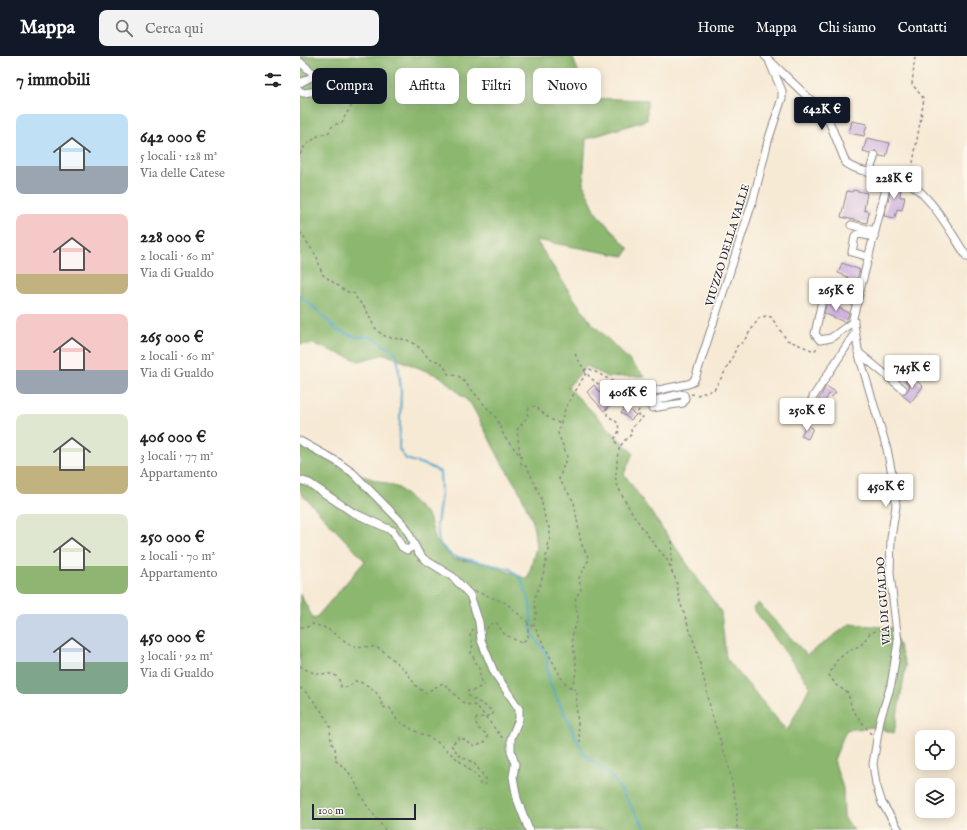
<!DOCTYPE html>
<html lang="it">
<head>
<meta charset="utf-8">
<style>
  :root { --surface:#fff; --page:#f2f2f2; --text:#222; --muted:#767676; --accent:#111827 }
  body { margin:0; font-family:"IM FELL English",serif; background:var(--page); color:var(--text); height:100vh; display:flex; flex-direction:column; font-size:15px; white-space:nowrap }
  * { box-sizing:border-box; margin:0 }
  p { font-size:13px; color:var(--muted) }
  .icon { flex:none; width:22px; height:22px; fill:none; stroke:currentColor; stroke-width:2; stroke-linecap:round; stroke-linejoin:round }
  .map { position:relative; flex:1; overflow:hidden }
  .details { display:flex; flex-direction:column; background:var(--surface); width:300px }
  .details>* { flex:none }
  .guide { position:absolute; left:12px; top:12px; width:380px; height:36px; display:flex; gap:8px }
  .buttons { position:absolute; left:615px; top:674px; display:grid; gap:8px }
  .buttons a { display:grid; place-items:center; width:40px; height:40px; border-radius:8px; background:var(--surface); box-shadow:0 2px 10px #0003; font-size:20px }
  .scale { position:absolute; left:12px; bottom:10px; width:104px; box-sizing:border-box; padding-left:4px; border:2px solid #22223b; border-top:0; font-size:11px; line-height:14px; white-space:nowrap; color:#22223b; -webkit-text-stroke:3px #fbf7ec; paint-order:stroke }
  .price { position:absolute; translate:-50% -34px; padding:0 9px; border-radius:4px; background:#fff; color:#222; font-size:13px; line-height:26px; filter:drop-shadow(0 1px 2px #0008) }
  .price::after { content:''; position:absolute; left:50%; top:24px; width:12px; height:9px; margin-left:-6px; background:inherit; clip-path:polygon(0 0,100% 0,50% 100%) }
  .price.selected { background:var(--accent); color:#fff }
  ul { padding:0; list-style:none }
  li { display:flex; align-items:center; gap:12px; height:100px; padding:0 16px }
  li span { display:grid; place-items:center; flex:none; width:112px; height:80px; border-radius:8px; color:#555 }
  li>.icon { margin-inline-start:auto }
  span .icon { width:48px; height:48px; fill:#fffc; stroke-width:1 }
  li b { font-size:17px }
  h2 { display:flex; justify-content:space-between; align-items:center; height:48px; padding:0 16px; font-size:17px }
  .chip { padding:0 14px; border-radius:8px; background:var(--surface); box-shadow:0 2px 10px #0003; font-size:14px; line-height:36px }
  .chip.selected { background:var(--accent); color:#fff }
  header { display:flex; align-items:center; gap:24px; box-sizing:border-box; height:56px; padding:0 20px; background:var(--accent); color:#fff }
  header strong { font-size:19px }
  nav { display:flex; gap:22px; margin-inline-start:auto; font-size:14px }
  .search { width:280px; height:36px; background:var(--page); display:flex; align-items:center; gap:10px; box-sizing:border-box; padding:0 14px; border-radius:8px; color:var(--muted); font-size:15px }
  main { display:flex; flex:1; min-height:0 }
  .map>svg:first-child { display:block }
  .forest { fill:#8cb76e; stroke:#576c54 }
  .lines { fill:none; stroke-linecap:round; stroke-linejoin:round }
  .stream { stroke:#4fa5cb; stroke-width:2 }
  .building { fill:#cfb2de }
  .minor-casing { stroke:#8c8688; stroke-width:9 }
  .path { stroke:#8c8688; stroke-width:1.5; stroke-dasharray:3 3; stroke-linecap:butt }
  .minor { stroke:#fff; stroke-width:7 }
  .labels { text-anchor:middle; stroke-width:3; stroke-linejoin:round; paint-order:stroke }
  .street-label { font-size:11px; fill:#22223b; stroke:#fbf7ec }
</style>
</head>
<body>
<header>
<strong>Mappa</strong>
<div class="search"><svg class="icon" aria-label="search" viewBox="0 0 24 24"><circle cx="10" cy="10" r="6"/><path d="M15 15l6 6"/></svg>Cerca qui</div>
<nav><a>Home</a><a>Mappa</a><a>Chi siamo</a><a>Contatti</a></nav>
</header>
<main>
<section class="details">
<h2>7 immobili<svg class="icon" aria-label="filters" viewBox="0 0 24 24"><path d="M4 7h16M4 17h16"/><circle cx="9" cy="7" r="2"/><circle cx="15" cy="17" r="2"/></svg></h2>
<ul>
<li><span style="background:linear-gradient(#bfe0f5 65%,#9aa5b1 0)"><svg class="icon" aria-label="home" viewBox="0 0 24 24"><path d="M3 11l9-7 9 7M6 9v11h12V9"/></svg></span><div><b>642 000 €</b><p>5 locali · 128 m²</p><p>Via delle Catese</p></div></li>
<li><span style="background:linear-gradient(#f6c9c9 75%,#c2b280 0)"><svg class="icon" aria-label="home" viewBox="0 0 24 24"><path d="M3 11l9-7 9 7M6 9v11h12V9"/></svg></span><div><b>228 000 €</b><p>2 locali · 60 m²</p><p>Via di Gualdo</p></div></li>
<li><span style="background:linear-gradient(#f6c9c9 70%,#9aa5b1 0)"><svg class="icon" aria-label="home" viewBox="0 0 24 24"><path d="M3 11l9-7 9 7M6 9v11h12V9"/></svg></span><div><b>265 000 €</b><p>2 locali · 60 m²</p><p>Via di Gualdo</p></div></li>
<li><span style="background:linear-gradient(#dfe7d0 65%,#c2b280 0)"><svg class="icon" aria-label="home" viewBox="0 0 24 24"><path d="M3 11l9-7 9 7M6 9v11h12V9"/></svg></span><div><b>406 000 €</b><p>3 locali · 77 m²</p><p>Appartamento</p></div></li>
<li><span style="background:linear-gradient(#dfe7d0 65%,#8fb573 0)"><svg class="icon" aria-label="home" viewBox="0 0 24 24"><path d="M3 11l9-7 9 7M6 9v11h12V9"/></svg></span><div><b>250 000 €</b><p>2 locali · 70 m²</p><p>Appartamento</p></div></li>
<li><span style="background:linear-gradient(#c9d6e8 60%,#7fa58c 0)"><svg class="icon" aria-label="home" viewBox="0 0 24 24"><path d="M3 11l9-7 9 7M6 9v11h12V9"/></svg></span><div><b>450 000 €</b><p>3 locali · 92 m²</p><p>Via di Gualdo</p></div></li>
</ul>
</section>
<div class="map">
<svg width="667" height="774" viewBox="0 0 667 774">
  <rect width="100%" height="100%" fill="#fbf7ec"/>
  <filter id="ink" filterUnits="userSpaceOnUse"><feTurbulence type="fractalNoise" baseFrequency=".025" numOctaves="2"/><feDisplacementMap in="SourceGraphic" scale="8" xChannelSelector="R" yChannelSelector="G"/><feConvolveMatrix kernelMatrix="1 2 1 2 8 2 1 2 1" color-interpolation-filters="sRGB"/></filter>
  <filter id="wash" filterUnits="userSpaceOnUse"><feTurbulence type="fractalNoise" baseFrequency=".012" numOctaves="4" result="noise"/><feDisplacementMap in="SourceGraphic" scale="16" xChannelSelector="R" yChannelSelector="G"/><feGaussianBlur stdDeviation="0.9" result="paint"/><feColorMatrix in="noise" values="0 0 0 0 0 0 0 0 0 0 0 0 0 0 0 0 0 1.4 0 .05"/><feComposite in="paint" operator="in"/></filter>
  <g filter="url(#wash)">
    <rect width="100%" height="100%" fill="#f7ead5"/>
    <!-- forest -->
    <path class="forest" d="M0,0H272L289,42L347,44V64L286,83L283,128L297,158L329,193L324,200L236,184L270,237L290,265L345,320L307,321L287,310L268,331L333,397L324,418L421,556L426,602L487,675L510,630L453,552L458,547L507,599L550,568L593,572L606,610L594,677L574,671L546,674L534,704L543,732L544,761L554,774H0V538L14,564L65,505L0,436V386L43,413L99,432L129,461L136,485L153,503L185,507L228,523L236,491L233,466L220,436L202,407L171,348L141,321L85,298L59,305L13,288H0Z"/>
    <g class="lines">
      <!-- stream -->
      <path class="stream" d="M0,240L17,254L37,274L55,281H72L97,298L101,335L99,393L106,403L129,410L140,416L141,438L137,469L139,487L152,500L210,513L221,523L230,547L232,577L248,601L247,612L250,628L284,698L313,722L340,764L344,771L343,774"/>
    </g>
    <g id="blocks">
      <!-- building -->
      <g class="building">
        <path d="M552,65L567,68L564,80L549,77Z"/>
        <path d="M567,82L590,87L586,101L580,100L576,94L570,98L563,96Z"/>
        <path d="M595,124L601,128L600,141H605L602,154L597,153L595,162L584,160L590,137V128Z"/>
        <path d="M553,134L567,137L564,154L569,156L567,167L541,161L547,135L552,136Z"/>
        <path d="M542,207L560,214L552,236L545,234L548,221L538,217Z"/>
        <path d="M527,246L549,257L546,265L544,266L524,257Z"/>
        <path d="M610,320L623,330L611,346L602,339L608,334L610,329L605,325Z"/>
        <path d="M294,329L300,337L304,333L308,337L304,341L312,348L304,355L287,336Z"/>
        <path d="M526,330L536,336L532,341L529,338L519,357L513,354Z"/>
        <path d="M325,351L336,359L331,364L321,357Z"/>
        <path d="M506,369L513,372L508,383L501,380Z"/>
      </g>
    </g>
  </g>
  <g filter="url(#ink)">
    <use href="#blocks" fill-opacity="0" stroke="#8c8688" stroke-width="1"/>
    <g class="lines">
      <defs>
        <g id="minor">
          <path d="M465,0L520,53L529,65L546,107C557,117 574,114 585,123"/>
          <path d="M0,6L15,19L0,27"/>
          <path d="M0,35L3,37L18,35L40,43"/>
          <path d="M569,117L575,99"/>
          <path d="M585,123V136L553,262L559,299L587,393L595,433L596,450L591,482L590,517L598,586L591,629L580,664L573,708L576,728L582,747L599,774"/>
          <path d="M585,123L595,119C628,132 648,172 667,201"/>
          <path d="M551,169L575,175"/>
          <path d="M569,201L552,196L555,180L559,178L574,181"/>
          <path d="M521,249L515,278L520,284L531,282L554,265"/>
          <path d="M558,296L603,333"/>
          <path d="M344,338L345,344L349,346L380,338L384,339L385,342L383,347L352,352L347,345"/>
          <path d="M341,340L349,336L388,328L393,326L396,320L454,141L468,85L482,42V35L470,7"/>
          <path d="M518,362L507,356L513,341L555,277"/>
          <path d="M0,385L36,405L53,417L105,470L118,496L124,503L153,521L170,539L179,566L181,584L194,616L219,653V663L211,682V695L215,708L213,721L217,743L229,774"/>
          <path d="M0,424L9,427L52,456L93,475L102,491L107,494L114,490"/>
        </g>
      </defs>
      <!-- minor casing -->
      <use href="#minor" class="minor-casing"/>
      <!-- path -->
      <g class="path">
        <path d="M21,23L30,32"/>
        <path d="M0,98L5,90L18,80L29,76L33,69L42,67L46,58L58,41L62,42L58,36L41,35"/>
        <path d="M611,119L624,43L612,28L615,0"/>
        <path d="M0,176L17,201L22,218L45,235L55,238L57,244C70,253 69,267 79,276C86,282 92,282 100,283C112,283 122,293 129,303C141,306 142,305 148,318L158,320L162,323L197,363L204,380L221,401V408L227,411L241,442L245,462L250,474V483L247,489L249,494L246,500V508L240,529L234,543L236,558L234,570L262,623L270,632L277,634L276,649L280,686"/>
        <path d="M275,298L286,317L292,323L317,343L334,340"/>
        <path d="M284,314L288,312L316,327L333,332L336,335"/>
        <path d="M391,338L397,339L414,334L430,307L437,290L443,286L459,262L466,260L471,261L487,284L514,295L519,290"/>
        <path d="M317,343L307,353V359L318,367L319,375L314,384L320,391"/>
        <path d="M343,349L336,358L343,361L336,367L331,374L332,378C320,387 317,394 317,409C317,413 315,419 316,424C320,441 343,474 355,489C361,497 367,501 370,511"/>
        <path d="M220,398L217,374L228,360L227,357L229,352L235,350L250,363L261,368"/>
        <path d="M372,485L371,514L376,524L380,546L396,592L407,635L411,656L429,711L437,754V774"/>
        <path d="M175,535L206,547L232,570H234"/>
        <path d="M0,571H7L13,568L26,572L52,590L74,591L82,594L106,615L116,630L125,637L143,627L165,648L177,650L204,684"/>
        <path d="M187,573L190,568L197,567L203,577L221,587L228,582V567"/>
        <path d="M0,610C4,613 9,615 14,617C26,620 38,612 41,631C47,633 51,629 55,625C67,627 82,637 82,651L90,652L97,664L113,674L135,684L178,721L180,728L183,729L186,728V723L173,706L161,701L151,689L160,681L174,690L185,686L188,679L179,673L175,665L177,662L185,661L193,658C190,649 174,646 167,638L168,635H173L184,629L181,627L179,612L171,597L173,588L170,579L173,573"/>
        <path d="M0,632C8,635 28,663 30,671C31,679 29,686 35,692L36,705C57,720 54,729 66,748C72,757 79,765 85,774"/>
        <path d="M270,632C284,611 269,595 273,575C274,571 277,567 278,563C278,552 270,544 281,535L279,522L289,503L281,487L274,446L259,423L267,400L258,377L265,353L286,317"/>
        <path d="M571,678L552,653L548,637L536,629L529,619L536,605L547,596L561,589L570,577L590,570"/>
      </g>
      <!-- minor -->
      <use href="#minor" class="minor"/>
    </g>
  </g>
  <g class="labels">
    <!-- street labels -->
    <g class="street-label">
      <text transform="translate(427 189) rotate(-73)" y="4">VIUZZO DELLA VALLE</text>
      <text transform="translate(583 545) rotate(-94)" y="4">VIA DI GUALDO</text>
    </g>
  </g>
</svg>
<div class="buttons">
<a><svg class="icon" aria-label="locate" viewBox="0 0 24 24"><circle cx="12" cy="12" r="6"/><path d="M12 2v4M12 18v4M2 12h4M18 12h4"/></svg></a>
<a><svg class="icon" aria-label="layers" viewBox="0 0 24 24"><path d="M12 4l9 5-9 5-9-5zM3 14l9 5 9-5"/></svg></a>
</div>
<div class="scale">100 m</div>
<b class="price selected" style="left:522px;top:75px">642K €</b>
<b class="price" style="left:594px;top:144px">228K €</b>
<b class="price" style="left:536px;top:256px">265K €</b>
<b class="price" style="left:612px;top:333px">745K €</b>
<b class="price" style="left:328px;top:358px">406K €</b>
<b class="price" style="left:507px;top:376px">250K €</b>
<b class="price" style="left:586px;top:452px">450K €</b>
<div class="guide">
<a class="chip selected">Compra</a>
<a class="chip">Affitta</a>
<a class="chip">Filtri</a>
<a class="chip">Nuovo</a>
</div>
</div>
</main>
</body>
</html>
